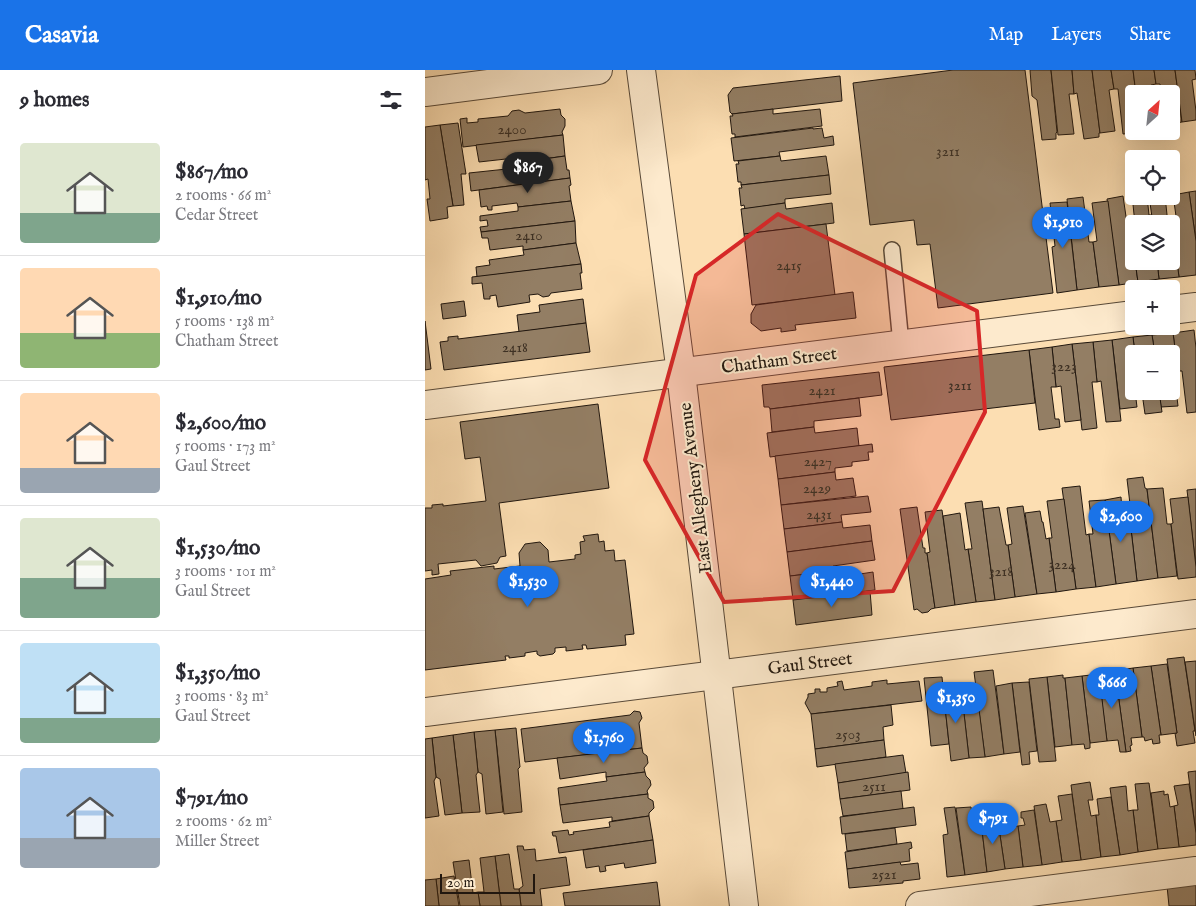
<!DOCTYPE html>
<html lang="en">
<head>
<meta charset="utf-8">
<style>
  :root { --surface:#fff; --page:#f7f7f7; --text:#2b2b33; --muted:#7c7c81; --line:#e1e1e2; --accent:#1a73e8 }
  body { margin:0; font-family:"IM FELL English",serif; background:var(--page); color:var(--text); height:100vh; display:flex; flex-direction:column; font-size:19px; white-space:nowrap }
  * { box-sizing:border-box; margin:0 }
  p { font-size:16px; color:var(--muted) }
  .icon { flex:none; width:28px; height:28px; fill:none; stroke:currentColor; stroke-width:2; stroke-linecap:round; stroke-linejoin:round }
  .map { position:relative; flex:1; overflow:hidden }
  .side { display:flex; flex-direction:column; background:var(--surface); width:425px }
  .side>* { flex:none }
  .needle { width:32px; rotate:27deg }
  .fabs { position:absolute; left:700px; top:15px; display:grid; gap:10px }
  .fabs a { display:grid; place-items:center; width:55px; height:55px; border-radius:5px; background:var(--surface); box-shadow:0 5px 20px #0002; font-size:25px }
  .scale { position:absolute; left:15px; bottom:12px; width:95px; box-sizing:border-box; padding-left:5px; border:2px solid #21170f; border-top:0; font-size:14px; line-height:18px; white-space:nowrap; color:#21170f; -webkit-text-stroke:4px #fdeacd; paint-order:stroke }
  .price { position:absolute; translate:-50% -42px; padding:0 11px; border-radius:18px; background:var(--accent); color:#fff; font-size:16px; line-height:32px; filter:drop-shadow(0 1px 2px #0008) }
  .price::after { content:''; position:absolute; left:50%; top:30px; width:15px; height:11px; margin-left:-8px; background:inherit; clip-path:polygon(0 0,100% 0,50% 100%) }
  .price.on { background:#222; color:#fff }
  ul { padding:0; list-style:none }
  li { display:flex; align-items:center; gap:15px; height:125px; padding:0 20px }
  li+li { border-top:1px solid var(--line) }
  li span { display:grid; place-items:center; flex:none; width:140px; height:100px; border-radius:5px; color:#555 }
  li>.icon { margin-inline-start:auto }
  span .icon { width:60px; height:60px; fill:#fffc; stroke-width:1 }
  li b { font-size:21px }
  h2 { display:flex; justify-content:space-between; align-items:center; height:60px; padding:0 20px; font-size:21px }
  header { display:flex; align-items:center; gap:30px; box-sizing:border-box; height:70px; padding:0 25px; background:var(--accent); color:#fff }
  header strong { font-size:24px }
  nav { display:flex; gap:28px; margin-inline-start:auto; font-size:18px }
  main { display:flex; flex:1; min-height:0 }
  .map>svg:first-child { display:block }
  .building { fill:#937e64; stroke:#21170f }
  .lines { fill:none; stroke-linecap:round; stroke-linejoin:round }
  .service-casing { stroke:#584938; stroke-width:18 }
  .minor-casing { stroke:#584938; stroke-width:30 }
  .tertiary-casing { stroke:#584938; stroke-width:30 }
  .service { stroke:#fdeacd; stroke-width:15 }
  .minor { stroke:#fdeacd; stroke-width:28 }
  .tertiary { stroke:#fdeacd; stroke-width:28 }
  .marked { fill:#d62828; fill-opacity:0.2; stroke:#d62828; stroke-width:4; stroke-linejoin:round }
  .labels { text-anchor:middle; stroke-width:4; stroke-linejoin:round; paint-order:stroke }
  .number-label { font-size:15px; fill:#3e3124 }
  .street-label { font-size:18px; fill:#21170f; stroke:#fdeacd }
</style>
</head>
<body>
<header>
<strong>Casavia</strong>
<nav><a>Map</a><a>Layers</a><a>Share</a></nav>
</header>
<main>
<section class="side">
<h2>9 homes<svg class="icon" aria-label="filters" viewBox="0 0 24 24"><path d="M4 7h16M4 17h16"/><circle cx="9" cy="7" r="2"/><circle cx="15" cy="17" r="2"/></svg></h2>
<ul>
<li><span style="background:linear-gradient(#dfe7d0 70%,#7fa58c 0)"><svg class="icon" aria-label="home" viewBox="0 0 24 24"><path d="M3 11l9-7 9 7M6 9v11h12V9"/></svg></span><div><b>$867/mo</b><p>2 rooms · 66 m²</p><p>Cedar Street</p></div></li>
<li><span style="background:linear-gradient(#ffd9b3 65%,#8fb573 0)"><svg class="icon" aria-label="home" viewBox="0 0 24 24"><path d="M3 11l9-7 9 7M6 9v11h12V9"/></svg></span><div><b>$1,910/mo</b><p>5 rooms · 138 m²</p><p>Chatham Street</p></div></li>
<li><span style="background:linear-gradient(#ffd9b3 75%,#9aa5b1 0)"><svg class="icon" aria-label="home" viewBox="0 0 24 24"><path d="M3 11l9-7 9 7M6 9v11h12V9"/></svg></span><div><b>$2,600/mo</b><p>5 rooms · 173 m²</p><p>Gaul Street</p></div></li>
<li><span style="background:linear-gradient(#dfe7d0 60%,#7fa58c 0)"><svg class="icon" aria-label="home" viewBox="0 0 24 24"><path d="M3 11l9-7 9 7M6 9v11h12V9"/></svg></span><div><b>$1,530/mo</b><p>3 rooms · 101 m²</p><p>Gaul Street</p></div></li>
<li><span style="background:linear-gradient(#bfe0f5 75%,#7fa58c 0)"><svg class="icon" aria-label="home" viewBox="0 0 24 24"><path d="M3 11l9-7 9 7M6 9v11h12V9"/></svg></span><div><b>$1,350/mo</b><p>3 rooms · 83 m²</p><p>Gaul Street</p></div></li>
<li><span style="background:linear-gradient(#a9c7e8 70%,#9aa5b1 0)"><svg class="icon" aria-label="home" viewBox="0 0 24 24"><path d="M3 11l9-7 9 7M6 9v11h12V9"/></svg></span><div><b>$791/mo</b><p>2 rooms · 62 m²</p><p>Miller Street</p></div></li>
</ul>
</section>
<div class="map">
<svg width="771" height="836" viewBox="0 0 771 836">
  <rect width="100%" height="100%" fill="#fcdeb2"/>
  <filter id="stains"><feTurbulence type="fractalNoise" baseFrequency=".004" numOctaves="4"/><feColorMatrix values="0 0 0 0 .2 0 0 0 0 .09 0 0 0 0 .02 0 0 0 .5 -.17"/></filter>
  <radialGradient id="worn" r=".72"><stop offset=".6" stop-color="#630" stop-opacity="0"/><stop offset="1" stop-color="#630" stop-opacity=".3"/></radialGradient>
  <!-- building -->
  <g class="building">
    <path d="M528,0H600L628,223L513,238L505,174L492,175L489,150L445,155L428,13Z"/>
    <path d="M605,0H626L632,62L631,63V69L617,70L612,30L607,26Z"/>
    <path d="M626,0H647L649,24H644L649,64L633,65Z"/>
    <path d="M647,0H667L675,63H674V67L659,69L652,23L649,24Z"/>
    <path d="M667,0H686L689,19L684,20L690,61L675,63Z"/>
    <path d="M686,0H708L711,24H709V61H711V63L698,64L693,19H689Z"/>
    <path d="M708,0H729L731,14L726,15L727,24H711Z"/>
    <path d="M729,0H750L757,52L746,54V24H736L735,14H731Z"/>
    <path d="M750,0H770L771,9L767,10L771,41V50L757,52Z"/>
    <path d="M415,6L417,31L307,44L305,42L303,25L308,18Z"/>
    <path d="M135,39L136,45L140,49V56L137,62L138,65L38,77L35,49L42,48V53L53,52V49L83,46L87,41L94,40L100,43Z"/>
    <path d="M348,39V44L395,39L397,56L310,67V64H307L305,46H308L307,44Z"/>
    <path d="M33,53L41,104H36L39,135L28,136L15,55Z"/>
    <path d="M15,55L28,136L22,137L23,148L5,151L2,129H5L3,109L0,110V57Z"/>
    <path d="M388,58V59L397,58L399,68L408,66L409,75L354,82L355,86L309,91L306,68Z"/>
    <path d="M138,65L140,86L90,93V88L54,92L51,75Z"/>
    <path d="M140,86L142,100H144L145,108L46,121L44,103L91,98L90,93Z"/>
    <path d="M355,86L356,91L401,86L404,105L316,115V112H313L311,94H314L313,91Z"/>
    <path d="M404,105L406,124L360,129V133L320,139L319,135L316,136L314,118H317L316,115Z"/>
    <path d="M145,108L146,115L144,116L146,131L93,137L92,133L67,136V140H63L62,136L56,137L54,120Z"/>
    <path d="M706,115H709V126H722L724,145H727L728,154H710Z"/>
    <path d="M771,121V171L764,122Z"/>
    <path d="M764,122L771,171V205L754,207L748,161L753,160L748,125Z"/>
    <path d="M698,126L704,167L707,166L709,191H710L713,212L694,215L682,129Z"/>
    <path d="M724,126H740L743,154H728Z"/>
    <path d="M658,127L664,172H668L674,217L652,220L642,129Z"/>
    <path d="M146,131L150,151L56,162L55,157L63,156L62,150L55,151V146L93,141V137Z"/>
    <path d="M683,131L694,215L674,217L668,172L672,171L667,133Z"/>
    <path d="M642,132L652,220L632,223L627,177L630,176L625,133Z"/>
    <path d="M360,133L361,139L407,133L409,153L319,164L316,139Z"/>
    <path d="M150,151L151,173L98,180V176L65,180L63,168H57L56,162Z"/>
    <path d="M401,154L410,225L327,235L319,164Z"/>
    <path d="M746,161H748L754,207L734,209L732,191H746Z"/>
    <path d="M151,173L156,194L52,207L51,197L65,195L64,190L99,185L98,180Z"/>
    <path d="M710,191H732L734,209L713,212Z"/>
    <path d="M156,194L157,203H155L157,219L126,223L124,226L118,227L113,224L104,225L105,232L73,237L71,225L65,226V229H59L57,213L47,214V207Z"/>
    <path d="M428,222L431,248L370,255L371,260L356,262V258L336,261L326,253V244L331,235Z"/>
    <path d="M158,229L161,253L94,262L92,245L115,242L114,235Z"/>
    <path d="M39,231L41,246L18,249L16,234Z"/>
    <path d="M0,251L6,299L0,300Z"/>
    <path d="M161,253L165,282L19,300L15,272L23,271V267L33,266V269Z"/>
    <path d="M769,260L771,278V342L762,343L757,301H753L748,263Z"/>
    <path d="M748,263L753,301L749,302L753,336L736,337L734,321H746V284H730L727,265Z"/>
    <path d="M727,265L730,284H710L708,267Z"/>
    <path d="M708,267L710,284H709V321H710L712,337L695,339L687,270Z"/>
    <path d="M687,270L696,351L681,352L676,311L672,312L668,272Z"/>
    <path d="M668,272L672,312H667L672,358L657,360L647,274Z"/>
    <path d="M647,274L656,350L640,352L636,316L631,317L627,277Z"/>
    <path d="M627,277L631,317H626L630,349H634L635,357L614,360L604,280Z"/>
    <path d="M604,280L610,333L466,350L459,297Z"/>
    <path d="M454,302L457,325L345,339L344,337H339L337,315Z"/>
    <path d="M719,321H734L737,342L720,344L717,323H719Z"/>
    <path d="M434,328L436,346L389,351V357L347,362L345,339Z"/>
    <path d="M173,334L184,418L74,433L81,486L75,487L72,493L56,496L51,490L13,494L14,504L7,505V500L0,501V438H7V435L18,434V436L61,431L55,387L40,389L35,352Z"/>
    <path d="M389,357L390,363L432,358L434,376L345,387L342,363Z"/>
    <path d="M447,374L448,382H443L444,390L427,392V396L410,398V402L353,409L350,386Z"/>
    <path d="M410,402L411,410L428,408L431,426L356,435L353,409Z"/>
    <path d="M718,407L720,418L722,419L733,508L712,511L706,459H708L702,409Z"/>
    <path d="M655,416L661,465L664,464L671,517L651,519L637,418Z"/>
    <path d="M738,418L742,454H746L752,506L733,508L722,419Z"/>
    <path d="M771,419V497L762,420Z"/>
    <path d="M443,426L446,442L416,445L417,452L359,459L356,435Z"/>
    <path d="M696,427L697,442L700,441L702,459H706L712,511L691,514L680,430Z"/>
    <path d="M763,427L771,497V507L753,509L746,454L748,453L745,429Z"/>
    <path d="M639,429L651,519L631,522L624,468H627L622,431Z"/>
    <path d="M680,430L691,514L671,517L664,464H668L664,431Z"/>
    <path d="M557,431L570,530L551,532L543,479H547L540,433Z"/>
    <path d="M598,436L612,524L590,527L583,475L587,474L582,438Z"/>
    <path d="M492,437L498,478H500V483H502L510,538L506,539L503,542L497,543L492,539L489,540L475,439Z"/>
    <path d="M574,437L581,475H583L590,527L570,530L558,439Z"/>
    <path d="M517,440L530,535L510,538L502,483L505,482L500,442Z"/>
    <path d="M615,441L617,452H618L621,469L624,468L631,522L612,524L600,443Z"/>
    <path d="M535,443L540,480L543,479L551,532L530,535L518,446Z"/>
    <path d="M417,452L418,458L445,455L447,471L362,482L359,459Z"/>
    <path d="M173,464L174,472L179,471L180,481L189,480L190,491L200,490L209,564L200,565L201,575L162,579L161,575H157L158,579L141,581V577L130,578V582L128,584L115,586L112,584V581L100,583V586L84,588V586H80L81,590L0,600V509L26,505L25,501L69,496V499L95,496L94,483L100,474L115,472L123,480L124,492L150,489V485L156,484L155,472L160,471L158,466Z"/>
    <path d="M447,471L450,490L408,496V501L365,506L362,482Z"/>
    <path d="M408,501L409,508L448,502L450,520L368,530L365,506Z"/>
    <path d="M445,521L447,545L371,555L368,530Z"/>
    <path d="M759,587L770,661H768L770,673L752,676L750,663H752L742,589Z"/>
    <path d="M771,591V666L760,592Z"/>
    <path d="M742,594L752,663L736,665L726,596Z"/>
    <path d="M726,596L736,665H734L735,673L728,674L727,669L720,671L719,667H717L708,598Z"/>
    <path d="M708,598L717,667L706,668L707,675L705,676L706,681L701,682L690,601Z"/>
    <path d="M568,600L579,684L560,687L549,602Z"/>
    <path d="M690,601L701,682H695L693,670L682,671L673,603Z"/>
    <path d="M674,604L682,671L665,673L657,606Z"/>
    <path d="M638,605V608H640L647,675L630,677L622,607Z"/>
    <path d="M657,606L665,673V678L660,679L659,674L647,675L640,608Z"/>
    <path d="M517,607L524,674L506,676L499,608Z"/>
    <path d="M622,607L631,691L614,692L604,609Z"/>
    <path d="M462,610V614L494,611L497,631L386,644L380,633L383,627V624L390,623V619H395V622H402V618L413,616L412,612L417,611L419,620L447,616V612Z"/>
    <path d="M604,612L612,681L604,682L605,694L597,695L587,613Z"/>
    <path d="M587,613L595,682L579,684L571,616Z"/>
    <path d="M551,615L560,687L544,688L536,617Z"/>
    <path d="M536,617L544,688L526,691L518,619Z"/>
    <path d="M466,635L468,655L458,657L459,670L390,679L386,644Z"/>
    <path d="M209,641L215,642L217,648L214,653L217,678L100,692L96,659L205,645Z"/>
    <path d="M91,658L95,697L93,699L97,742L79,744L70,660Z"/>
    <path d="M70,660L78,742L61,744L57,704L53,702L49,662Z"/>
    <path d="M49,662L53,702L51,705L55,742L37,743L28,665Z"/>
    <path d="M28,665L37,743L20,745L15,709L11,707L7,668Z"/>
    <path d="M7,668L11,707L9,711L14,746L0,748V669Z"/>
    <path d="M459,670L461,687L392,697L390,679Z"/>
    <path d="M217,678L218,683L222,686L223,693L219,698L220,702L181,707V702L135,709L132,688Z"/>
    <path d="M478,685L481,703L413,713L410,694Z"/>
    <path d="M771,701V763L763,702Z"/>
    <path d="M220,702L221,706L225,710L226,715L222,721L223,724L135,735L133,718L182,711L181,707Z"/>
    <path d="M483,702L485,720L415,729L413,713Z"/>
    <path d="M665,712L668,730H663L666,746L671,745L676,787L656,790L646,715Z"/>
    <path d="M724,713L733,779L713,782L708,740H713L710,714Z"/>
    <path d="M764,714L771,763V775L754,777L749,736L753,735L749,716Z"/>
    <path d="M701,716L703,741L708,740L713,782L695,785L685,718Z"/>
    <path d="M476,721L478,739L418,746L415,729Z"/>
    <path d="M739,721V725L743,724L745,737L749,736L754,777L733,779L726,723Z"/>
    <path d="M223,724V728L228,731L229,738L224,743V746L187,751V747L138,753L135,735Z"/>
    <path d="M647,724L656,790L637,792L631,751L637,750L633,726Z"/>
    <path d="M686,727L695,785L676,787L671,745H674L672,729Z"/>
    <path d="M621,734L625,752L631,751L637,792L617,795L609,736Z"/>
    <path d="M489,737L491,755L417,764L415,747Z"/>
    <path d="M530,737L540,805L522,807L518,765L523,764L519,738Z"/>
    <path d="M546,737L549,761L557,760L562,802L540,805L531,738Z"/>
    <path d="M609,740L617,795L598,797L593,756L600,755L598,748H596V742Z"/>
    <path d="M585,743L587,757L593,756L598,797L580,799L572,745Z"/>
    <path d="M572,745L580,799L562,802L557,760H560L559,746Z"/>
    <path d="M224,746L228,770L134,783L131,766H128L127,762L143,760L144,765L149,764L148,762L185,757L184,752Z"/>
    <path d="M470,758L472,774L422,781L420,764Z"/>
    <path d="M228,770L231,793L200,798L199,793L180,796L181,801L175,802L174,796L161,798L158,780Z"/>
    <path d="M486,772L487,778L484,779L485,791L422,799L420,782Z"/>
    <path d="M92,776H98L99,780L110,779L111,791L141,787L145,815L115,819L117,836H96L94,819L98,816Z"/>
    <path d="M84,784L89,819H94L96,836H76L70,786Z"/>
    <path d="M70,786L76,836H55L53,822H59L55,788Z"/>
    <path d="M44,790L48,823L53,822L55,836H35L28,792Z"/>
    <path d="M475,792L476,795L493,793L495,809L478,811V813L424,818L422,799Z"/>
    <path d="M29,806L34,836H14L11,809Z"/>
    <path d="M11,809L14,836H0V810Z"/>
    <path d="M232,812L235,836H140L138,823Z"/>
    <path d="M771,813V836H744L742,816Z"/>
  </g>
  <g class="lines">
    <defs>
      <path id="service" d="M467,180L476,274"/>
      <g id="minor">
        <path d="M0,22L173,0"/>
        <path d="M746,240L771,237"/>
        <path d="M0,335L709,245"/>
        <path d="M0,642L771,544"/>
        <path d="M495,836L771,801"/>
      </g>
      <path id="tertiary" d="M216,0L256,303L319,836"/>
    </defs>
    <!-- service casing -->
    <use href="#service" class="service-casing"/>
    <!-- minor casing -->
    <use href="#minor" class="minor-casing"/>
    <!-- tertiary casing -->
    <use href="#tertiary" class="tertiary-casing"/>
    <!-- service -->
    <use href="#service" class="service"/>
    <!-- minor -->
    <use href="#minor" class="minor"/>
    <!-- tertiary -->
    <use href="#tertiary" class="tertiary"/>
  </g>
  <!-- marked area -->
  <path class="marked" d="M353,144L552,241L560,342L468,521L299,532L220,390L271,205Z"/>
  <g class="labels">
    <!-- number labels -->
    <g class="number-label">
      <text x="87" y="64">2400</text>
      <text x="523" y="86">3211</text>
      <text x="104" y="170">2410</text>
      <text x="364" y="200">2415</text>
      <text x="90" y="282">2418</text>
      <text x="639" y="301">3223</text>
      <text x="535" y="320">3211</text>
      <text x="397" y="325">2421</text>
      <text x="393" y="396">2427</text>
      <text x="392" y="423">2429</text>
      <text x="394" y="449">2431</text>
      <text x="637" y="499">3224</text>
      <text x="576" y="506">3218</text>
      <text x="423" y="669">2503</text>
      <text x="449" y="721">2511</text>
      <text x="459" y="809">2521</text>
    </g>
    <!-- street labels -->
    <g class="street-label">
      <text transform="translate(354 290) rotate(-7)" y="6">Chatham Street</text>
      <text transform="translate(270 418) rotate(-97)" y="6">East Allegheny Avenue</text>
      <text transform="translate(385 593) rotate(-7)" y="6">Gaul Street</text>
    </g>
  </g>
  <rect width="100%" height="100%" filter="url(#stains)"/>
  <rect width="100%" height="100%" fill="url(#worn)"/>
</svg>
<div class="fabs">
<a><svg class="needle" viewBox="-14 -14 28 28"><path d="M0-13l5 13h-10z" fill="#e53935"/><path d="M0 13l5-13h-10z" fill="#7c7c81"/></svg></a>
<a><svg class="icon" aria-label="locate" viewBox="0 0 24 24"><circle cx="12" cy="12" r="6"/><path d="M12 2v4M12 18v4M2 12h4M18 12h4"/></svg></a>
<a><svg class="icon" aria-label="layers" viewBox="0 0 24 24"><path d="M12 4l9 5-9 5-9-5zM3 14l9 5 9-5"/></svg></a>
<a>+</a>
<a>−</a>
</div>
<div class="scale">20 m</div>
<b class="price on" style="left:103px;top:124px">$867</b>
<b class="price" style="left:638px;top:179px">$1,910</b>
<b class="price" style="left:696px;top:473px">$2,600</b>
<b class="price" style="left:103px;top:538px">$1,530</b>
<b class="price" style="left:407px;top:538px">$1,440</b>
<b class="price" style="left:687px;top:639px">$666</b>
<b class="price" style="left:531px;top:654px">$1,350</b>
<b class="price" style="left:179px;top:694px">$1,760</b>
<b class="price" style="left:568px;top:775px">$791</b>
</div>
</main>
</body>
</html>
